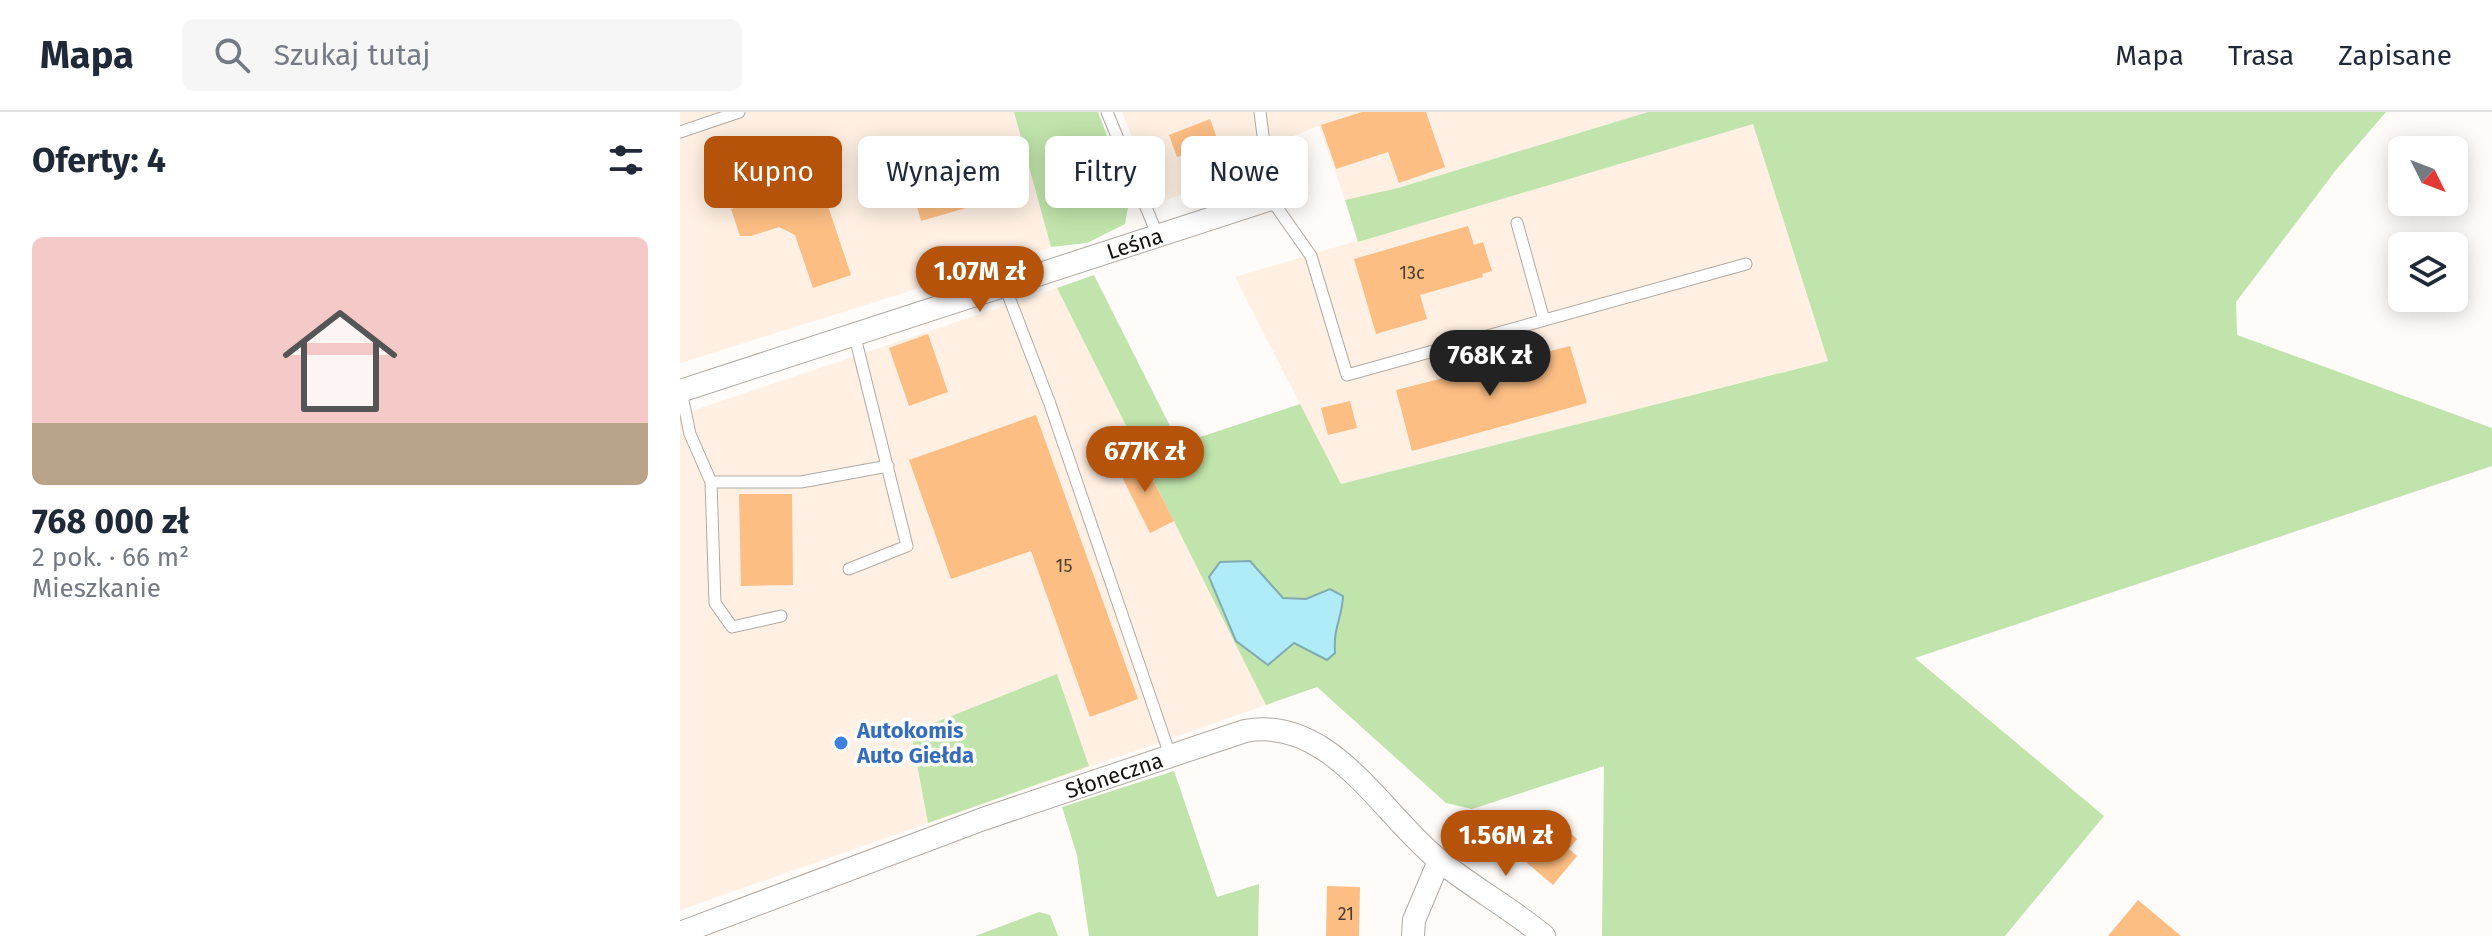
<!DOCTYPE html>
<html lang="pl">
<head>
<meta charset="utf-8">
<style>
  :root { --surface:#fff; --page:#f6f6f7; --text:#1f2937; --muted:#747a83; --line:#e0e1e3; --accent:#b45309 }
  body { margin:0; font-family:"Fira Sans",sans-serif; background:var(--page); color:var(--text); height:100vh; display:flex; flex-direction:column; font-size:30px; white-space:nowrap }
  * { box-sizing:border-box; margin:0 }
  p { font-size:26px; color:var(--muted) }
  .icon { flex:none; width:44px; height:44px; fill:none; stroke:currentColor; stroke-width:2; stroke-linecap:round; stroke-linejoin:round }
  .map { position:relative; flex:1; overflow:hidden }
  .side { display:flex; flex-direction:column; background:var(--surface); width:680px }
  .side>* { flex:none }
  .guide { position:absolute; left:24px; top:24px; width:760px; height:72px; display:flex; gap:16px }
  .needle { width:52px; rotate:132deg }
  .tools { position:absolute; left:1708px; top:24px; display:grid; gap:16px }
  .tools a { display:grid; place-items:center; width:80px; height:80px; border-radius:12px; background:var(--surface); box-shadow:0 4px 20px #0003; font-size:40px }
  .price { position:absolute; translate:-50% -68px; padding:0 18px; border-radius:28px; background:var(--accent); color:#fff; font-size:26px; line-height:52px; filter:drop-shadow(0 2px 4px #0008) }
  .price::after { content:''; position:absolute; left:50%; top:48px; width:24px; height:18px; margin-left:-12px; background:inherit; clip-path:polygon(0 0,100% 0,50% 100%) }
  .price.active { background:#222; color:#fff }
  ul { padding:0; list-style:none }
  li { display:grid; align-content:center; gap:16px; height:424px; padding:0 32px }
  li span { display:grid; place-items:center; height:248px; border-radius:12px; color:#555 }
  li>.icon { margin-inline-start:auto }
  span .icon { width:144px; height:144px; fill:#fffc; stroke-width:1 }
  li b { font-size:34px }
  h2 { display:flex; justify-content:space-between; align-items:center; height:96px; padding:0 32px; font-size:34px }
  .pill { padding:0 28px; border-radius:12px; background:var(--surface); box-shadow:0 4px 20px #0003; font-size:28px; line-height:72px }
  .pill.active { background:var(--accent); color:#fff }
  header { display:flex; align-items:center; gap:48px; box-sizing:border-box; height:112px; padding:0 40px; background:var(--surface); border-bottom:2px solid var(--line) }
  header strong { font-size:38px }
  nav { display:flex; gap:44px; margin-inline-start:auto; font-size:28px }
  .search { width:560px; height:72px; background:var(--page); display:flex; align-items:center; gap:20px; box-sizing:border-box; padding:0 28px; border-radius:12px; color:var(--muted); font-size:30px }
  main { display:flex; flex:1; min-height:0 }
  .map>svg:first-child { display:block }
  .built { fill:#fff0e3 }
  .green { fill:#c0e4ab }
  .water { fill:#b0ecf8; stroke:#81aab2; stroke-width:2 }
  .building { fill:#fdbe84 }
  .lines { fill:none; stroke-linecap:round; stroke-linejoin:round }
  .service-casing { stroke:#b1a9a2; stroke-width:13 }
  .minor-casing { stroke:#b1a9a2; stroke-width:24 }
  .service { stroke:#fff; stroke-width:11 }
  .minor { stroke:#fff; stroke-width:22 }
  .shop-dot { fill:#3f7fe0; stroke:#fff; stroke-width:3 }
  .labels { text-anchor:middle; stroke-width:7; stroke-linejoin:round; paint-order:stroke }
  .number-label { font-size:18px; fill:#4e3c2c }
  .street-label { font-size:22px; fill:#13100e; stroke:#fff }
  .shop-label { font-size:22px; font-weight:bold; fill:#366cbe; stroke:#fff; text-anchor:start }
</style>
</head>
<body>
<header>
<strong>Mapa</strong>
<div class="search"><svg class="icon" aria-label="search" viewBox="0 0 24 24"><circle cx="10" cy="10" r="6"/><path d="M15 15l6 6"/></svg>Szukaj tutaj</div>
<nav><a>Mapa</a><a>Trasa</a><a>Zapisane</a></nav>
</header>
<main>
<section class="side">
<h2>Oferty: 4<svg class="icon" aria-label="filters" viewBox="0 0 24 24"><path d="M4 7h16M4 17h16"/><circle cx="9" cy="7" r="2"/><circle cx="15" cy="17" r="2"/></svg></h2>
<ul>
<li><span style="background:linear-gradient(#f6c9c9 75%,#b9a48a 0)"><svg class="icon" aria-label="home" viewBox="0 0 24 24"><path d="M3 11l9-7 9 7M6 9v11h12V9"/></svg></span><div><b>768 000 zł</b><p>2 pok. · 66 m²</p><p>Mieszkanie</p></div></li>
</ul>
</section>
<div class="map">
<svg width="1812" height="824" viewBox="0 0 1812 824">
  <rect width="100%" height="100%" fill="#fefbf8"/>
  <!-- built -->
  <g class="built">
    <path d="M0,0H334L371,135L0,251Z"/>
    <path d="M442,0H968L718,76L665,88L639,14L551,48L540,67L479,91Z"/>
    <path d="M1073,12L1149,249L661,372L555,165Z"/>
    <path d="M377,176L586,593L0,798V303Z"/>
  </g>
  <!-- green -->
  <g class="green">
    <path d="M334,0H418L450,84L445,112L407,131L371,135Z"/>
    <path d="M968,0H1706L1656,58L1556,190L1557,223L1812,316V354L1235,546L1424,704L1325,824H922L924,654L792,697L766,691L637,575L586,593L377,176L414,163L499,332L620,292L661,372L1148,249L1073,12L678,130L665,88L718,76Z"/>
    <path d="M377,562L409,654L248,711L231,620Z"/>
    <path d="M494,659L537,785L579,772L578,824H409L397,743L382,695Z"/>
    <path d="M359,800L370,803L378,824H295Z"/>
  </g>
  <!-- water -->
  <path class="water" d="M570,449L603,486L626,487L650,477L663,484C662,507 653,515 655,541L647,548L614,531L588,553L556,529L529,465L540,450Z"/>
  <!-- building -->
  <g class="building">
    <path d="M682,0H746L765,55L719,71L708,40L656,57L641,13Z"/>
    <path d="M530,7L538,29L497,45L489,23Z"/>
    <path d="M251,42L256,60L298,48L310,89L241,109L225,50Z"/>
    <path d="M114,60L119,74L139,67L171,163L133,176L115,123L99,115L71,124H60L51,97L89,84L84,71Z"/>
    <path d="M788,114L794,133L803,130L812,159L802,162L803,165L740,183L747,207L696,222L674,147Z"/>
    <path d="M248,222L268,280L229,294L209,236Z"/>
    <path d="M890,234L907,291L732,339L716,278Z"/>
    <path d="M670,289L677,316L648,323L641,296Z"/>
    <path d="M356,303L458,587L410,605L351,439L271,467L229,348Z"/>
    <path d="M460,343L494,409L470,421L437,355Z"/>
    <path d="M59,382H112L113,473L61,474Z"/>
    <path d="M867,701L897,727L889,737L897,744L873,773L834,740Z"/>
    <path d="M647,774L680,775L679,824H646Z"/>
    <path d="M1458,788L1501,824H1428Z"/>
  </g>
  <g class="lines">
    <defs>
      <g id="service">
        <path d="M427,0L477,122"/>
        <path d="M580,0L591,87L631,144L667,263L1066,152"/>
        <path d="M0,20L59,0"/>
        <path d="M837,111L864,208"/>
        <path d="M324,172L370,292L490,643"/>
        <path d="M1,279L10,322L31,370L35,491L52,515L101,504"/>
        <path d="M31,370H121L208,354"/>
        <path d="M169,457L227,434L174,221"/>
      </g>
      <g id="minor">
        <path id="s1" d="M0,279L591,87"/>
        <path id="s2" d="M0,821L303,707L565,619C651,603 702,703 760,749C793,776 831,796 864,824"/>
        <path d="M733,824L734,808L759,749"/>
      </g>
    </defs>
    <!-- service casing -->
    <use href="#service" class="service-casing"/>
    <!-- minor casing -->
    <use href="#minor" class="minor-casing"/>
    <!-- service -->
    <use href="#service" class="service"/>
    <!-- minor -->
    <use href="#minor" class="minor"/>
  </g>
  <!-- markers -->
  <circle class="shop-dot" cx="161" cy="631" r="8"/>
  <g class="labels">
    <!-- number labels -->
    <g class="number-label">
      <text x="732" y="167">13c</text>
      <text x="384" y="460">15</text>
      <text x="666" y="808">21</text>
    </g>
    <!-- street labels -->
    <g class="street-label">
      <text dy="8" stroke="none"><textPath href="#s1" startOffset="478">Leśna</textPath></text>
      <text dy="8" stroke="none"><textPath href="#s2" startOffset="462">Słoneczna</textPath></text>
    </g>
    <!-- shop labels -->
    <g class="shop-label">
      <text x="177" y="626">Autokomis<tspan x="177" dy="25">Auto Giełda</tspan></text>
    </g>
  </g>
</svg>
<div class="tools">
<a><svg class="needle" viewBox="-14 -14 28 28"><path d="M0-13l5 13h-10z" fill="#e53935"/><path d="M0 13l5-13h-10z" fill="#747a83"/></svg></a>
<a><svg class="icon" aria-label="layers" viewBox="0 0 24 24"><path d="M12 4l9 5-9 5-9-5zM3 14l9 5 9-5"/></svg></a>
</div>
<b class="price" style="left:300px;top:202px">1.07M zł</b>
<b class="price active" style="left:810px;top:286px">768K zł</b>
<b class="price" style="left:465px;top:382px">677K zł</b>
<b class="price" style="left:826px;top:766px">1.56M zł</b>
<div class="guide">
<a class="pill active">Kupno</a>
<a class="pill">Wynajem</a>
<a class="pill">Filtry</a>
<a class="pill">Nowe</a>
</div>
</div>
</main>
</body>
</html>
